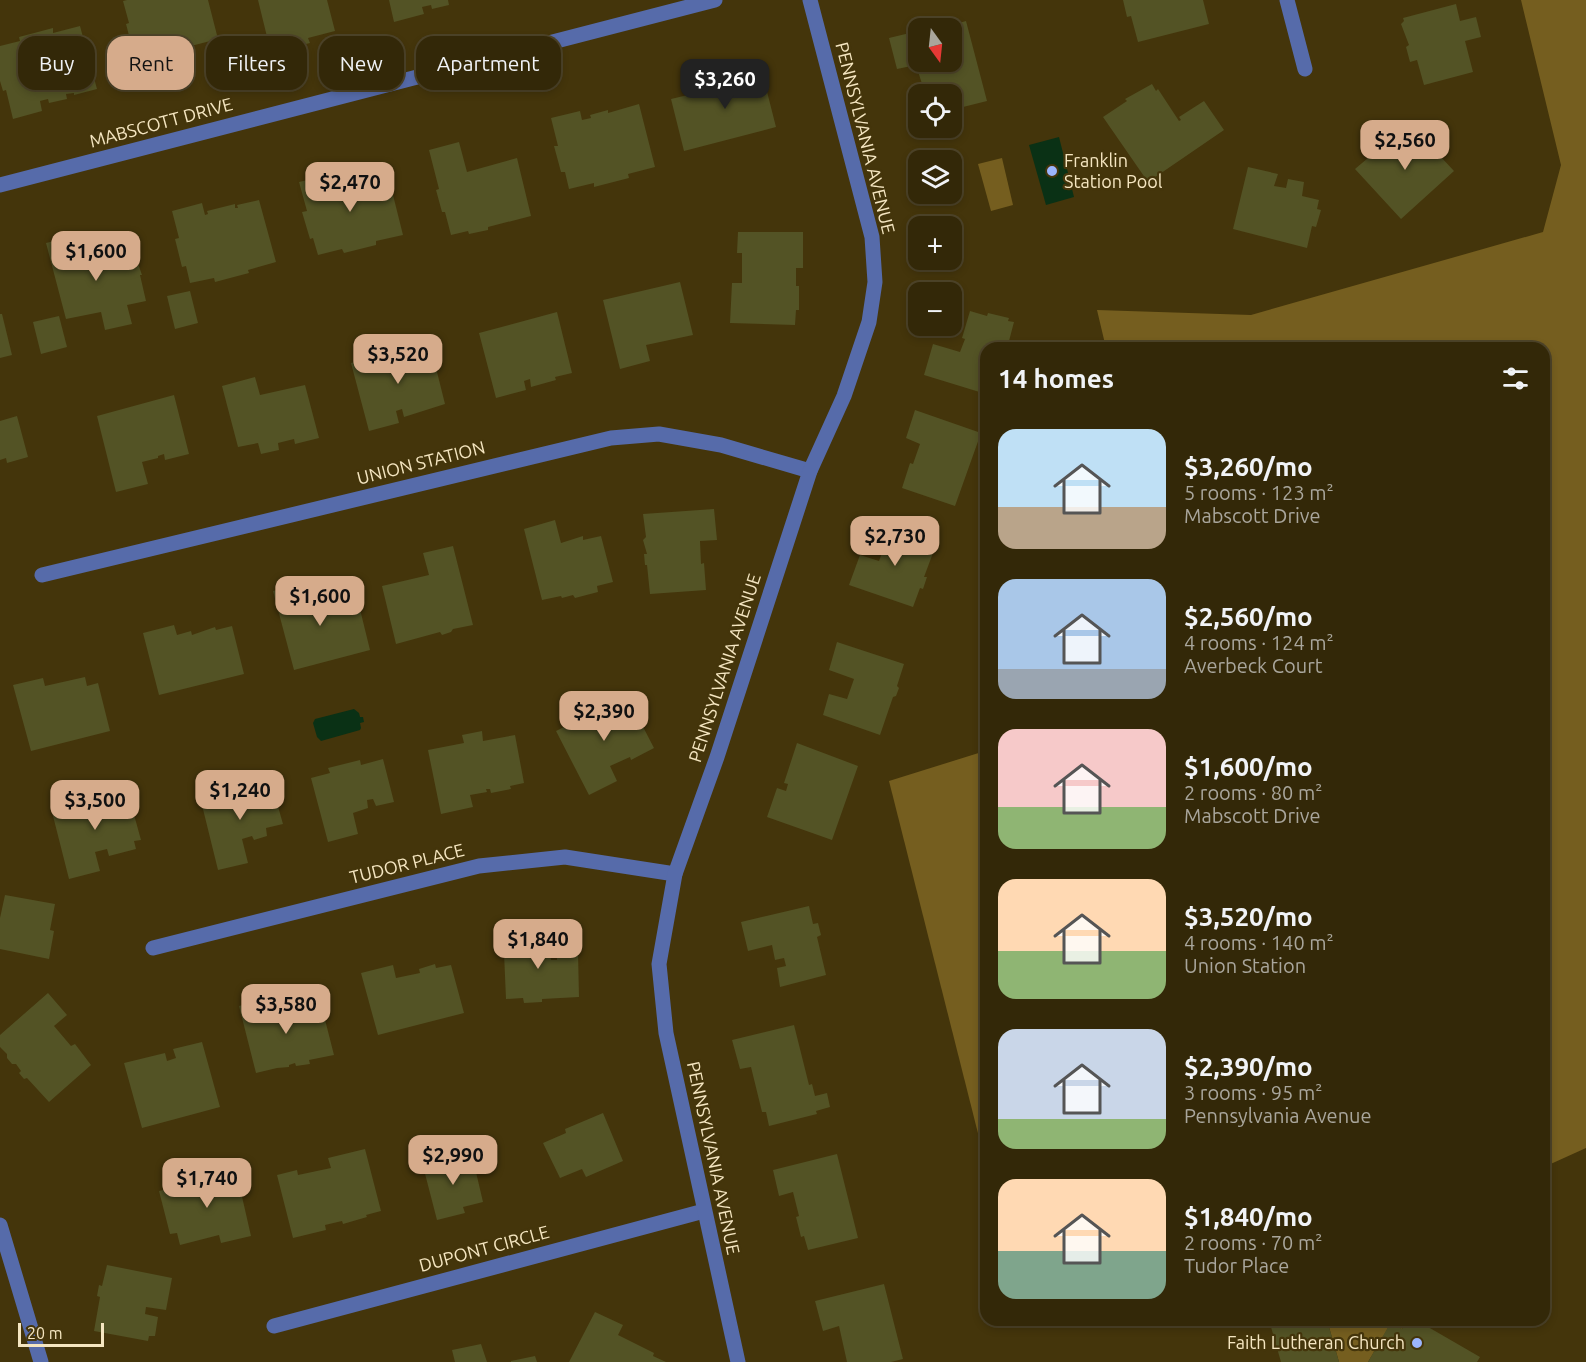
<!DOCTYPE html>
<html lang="en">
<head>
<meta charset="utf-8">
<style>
  :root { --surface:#332808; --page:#3b3012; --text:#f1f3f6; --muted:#a9a69c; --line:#4e4429; --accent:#d6ab8b }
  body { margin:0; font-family:Ubuntu,sans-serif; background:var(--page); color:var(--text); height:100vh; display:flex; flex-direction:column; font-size:22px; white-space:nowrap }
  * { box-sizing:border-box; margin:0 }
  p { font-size:20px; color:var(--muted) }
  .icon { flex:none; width:33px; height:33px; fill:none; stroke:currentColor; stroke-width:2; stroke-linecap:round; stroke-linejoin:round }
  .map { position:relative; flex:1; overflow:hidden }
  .drawer { position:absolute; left:980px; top:342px; width:570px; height:984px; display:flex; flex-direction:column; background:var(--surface); border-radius:18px; box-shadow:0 3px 9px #0003,0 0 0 2px var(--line) }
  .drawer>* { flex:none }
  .top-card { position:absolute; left:18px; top:36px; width:570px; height:54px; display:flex; gap:12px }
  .needle { width:39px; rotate:165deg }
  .controls { position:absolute; left:908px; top:18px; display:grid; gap:12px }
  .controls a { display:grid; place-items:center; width:54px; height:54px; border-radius:12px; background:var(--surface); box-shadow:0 3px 9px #0003,0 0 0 2px var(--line); font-size:30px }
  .scale { position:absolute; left:18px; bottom:15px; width:86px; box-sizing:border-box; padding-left:6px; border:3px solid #f5e6c1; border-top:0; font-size:16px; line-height:21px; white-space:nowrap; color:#f5e6c1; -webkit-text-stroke:4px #44350b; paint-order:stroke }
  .price { position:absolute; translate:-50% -51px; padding:0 14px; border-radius:12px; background:var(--accent); color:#111; font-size:20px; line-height:39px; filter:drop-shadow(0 2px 3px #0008) }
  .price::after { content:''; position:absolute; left:50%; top:36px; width:18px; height:14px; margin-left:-9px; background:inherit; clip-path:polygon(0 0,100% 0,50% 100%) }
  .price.selected { background:#222; color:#fff }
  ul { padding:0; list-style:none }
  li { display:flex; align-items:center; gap:18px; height:150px; padding:0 18px }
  li span { display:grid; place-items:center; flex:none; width:168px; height:120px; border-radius:18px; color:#555 }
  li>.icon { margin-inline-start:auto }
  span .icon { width:72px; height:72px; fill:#fffc; stroke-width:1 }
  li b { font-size:26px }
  h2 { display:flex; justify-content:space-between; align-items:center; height:72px; padding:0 18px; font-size:26px }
  .chip { padding:0 21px; border-radius:18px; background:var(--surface); box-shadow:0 3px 9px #0003,0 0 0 2px var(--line); font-size:21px; line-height:54px }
  .chip.selected { background:var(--accent); color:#111 }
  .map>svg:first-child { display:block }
  .green { fill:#755e1f }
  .water { fill:#0a3115 }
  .building { fill:#535325 }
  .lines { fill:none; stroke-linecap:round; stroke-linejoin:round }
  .street { stroke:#566baa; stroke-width:15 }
  .poi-dot { fill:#9bb5fd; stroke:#44350b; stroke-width:2 }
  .labels { text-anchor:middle; stroke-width:4.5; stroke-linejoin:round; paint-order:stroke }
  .street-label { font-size:18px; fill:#f5e6c1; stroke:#44350b }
  .poi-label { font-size:18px; fill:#f5e6c1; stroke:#44350b; text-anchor:start }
</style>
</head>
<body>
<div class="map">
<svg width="1586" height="1362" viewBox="0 0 1586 1362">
  <rect width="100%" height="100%" fill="#44350b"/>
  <!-- green -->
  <g class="green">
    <path d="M1521,0H1586V1148L1544,1167V348H1106L1097,310L1251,315L1543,232L1561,165Z"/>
    <path d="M1002,158L1013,205L991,211L978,164Z"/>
    <path d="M985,751H986L985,1161L889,781Z"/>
    <path d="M1327,1320H1407L1402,1329L1391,1323L1368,1362H1339Z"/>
  </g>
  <!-- water -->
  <g class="water">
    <path d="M1059,137L1074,197L1046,205L1029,145Z"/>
    <path d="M354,709L359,713L360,717H363L364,722L360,723L361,728L360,730L321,741L317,737L313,723L315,719Z"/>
  </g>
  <!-- building -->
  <g class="building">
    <path d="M127,0H208L218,39L191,46L190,42L169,48L176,78L146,86L135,46L132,47L126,24L129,23L123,1Z"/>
    <path d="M258,0H327L335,31L308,38L310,43L271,53Z"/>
    <path d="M389,0H448L449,5L432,9L431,5L422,7L424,14L394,22Z"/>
    <path d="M1123,0H1203L1209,24L1138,42L1131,16L1127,17Z"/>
    <path d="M1456,4L1460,21L1476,17L1481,37L1465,41L1473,72L1424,85L1417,60L1410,62L1406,47L1409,45L1401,24L1404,21L1403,18Z"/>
    <path d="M966,21L987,101L951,110V94H921L919,88L923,87L916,65L897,69L889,38L918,31V62H951V28H929L941,25L942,28Z"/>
    <path d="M80,26L97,89L74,95V93L66,94L67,99L49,103L48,99L40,101L42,111L13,119L6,90L3,91L0,81V46L20,41L19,37L53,28V33Z"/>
    <path d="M760,64L776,127L684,151L671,99L692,94L690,89L712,83L714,88L729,84L726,73Z"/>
    <path d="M1152,84L1156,91L1158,89L1179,121L1181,120L1179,117L1204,101L1224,130L1148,182L1103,117L1127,101L1125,99Z"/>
    <path d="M639,104L655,167L628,174L629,178L594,187V183L569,189L565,172H561L554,146H558L551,118L580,111L582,120L591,118L590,115L608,110V113Z"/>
    <path d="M1413,127L1454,171L1401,219L1355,169L1401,130L1405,134Z"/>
    <path d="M459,142L467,172L517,158L531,216L488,227V230L469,234L468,231L451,235L445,212H442L436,190L439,189L429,150Z"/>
    <path d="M1248,167L1278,174L1274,186L1286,188L1288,179L1304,182L1302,196L1319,200L1317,209L1321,210L1316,227L1312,226L1307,248L1233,229Z"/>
    <path d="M387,171L403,235L376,241V245L344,253L342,249L318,255L313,238L310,239L302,212L307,211L299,182L329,175L332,187L340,185L339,182L357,178L358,181L366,179L365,176Z"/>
    <path d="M259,200L276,262L248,270L249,273L215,282L214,278L190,283L186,266L182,267L175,239L179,238L172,211L202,203L205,215L208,214L207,211L235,204V208H238L237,205Z"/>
    <path d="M738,232H803V268H796V286H799V310H796L795,325L730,323L732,283H742V253H737Z"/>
    <path d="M79,235L84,258L132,246L142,275H140L146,301L127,305L132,324L105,330L101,312L66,319L46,243Z"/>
    <path d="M680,282L693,335L646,345L650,361L620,369L603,300Z"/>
    <path d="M190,291L198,323L175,329L167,296Z"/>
    <path d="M970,311L987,316L988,313L1009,318L1008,321L1014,322L1009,341L1024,344V348H986V394L924,375L933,344L960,352L965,339L962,338Z"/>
    <path d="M557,312L572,373L555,377L556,380L531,387L530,379L524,381L526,390L496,398L479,333Z"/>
    <path d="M0,314H2L12,355L0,358Z"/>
    <path d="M59,316L67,347L41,354L33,322Z"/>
    <path d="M430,344L445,404L404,417L402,409L396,411L399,423L369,431L351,363Z"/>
    <path d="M255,377L260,395L305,385L319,438L295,444L294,439L278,443L279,450L261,454L258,443L238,447L222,386Z"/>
    <path d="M174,395L189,454L165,460L164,454L158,456V458L142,462L148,484L116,492L97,416Z"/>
    <path d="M915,410L981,433L955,506L902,488L910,463L913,464L920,444L906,438Z"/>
    <path d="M17,416L28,457L7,463L6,458L0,460V421Z"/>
    <path d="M714,509L717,540L700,541L701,564L704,563L706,590L650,594L647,565H645L644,554H647L643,540L646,537L643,514Z"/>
    <path d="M555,520L561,543L583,536V540L601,536L613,582L597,586L598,592L575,598L573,595L562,598L561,596L542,600L524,529Z"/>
    <path d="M884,527L936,545L924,577H927L923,589L920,588L913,607L849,585L860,555L879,561L882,553L871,550L878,531L883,532Z"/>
    <path d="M453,546L473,625L453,629L451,632L442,635L440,632L396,644L382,586L429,575L423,553Z"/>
    <path d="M303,584L310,609L332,603L331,599L356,593L370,650L294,670L273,591Z"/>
    <path d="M174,625L177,635L191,631L192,635L215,627L216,630L232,626L244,674L159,695L143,633Z"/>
    <path d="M837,642L904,664L897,686L899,688L896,696L893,697L880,735L823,715L829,694L847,699L854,679L829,670Z"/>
    <path d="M85,677L87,686L98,683L110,731L31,751L13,685L43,678L45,686Z"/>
    <path d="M627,696L654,748L631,760L630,757L610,766L617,781L589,795L556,731L576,721V718Z"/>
    <path d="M482,731L483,741L515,735L524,783L510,786L511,789L491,793L490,789H486L487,792L470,795L473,807L441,814L428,750L464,743L462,735Z"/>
    <path d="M797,743L858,766L832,840L767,817L777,788L786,791L788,784L784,783Z"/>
    <path d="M383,759L394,802L376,806L373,799L367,800L368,808L353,813L358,834L328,842L311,778L330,773L328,768L360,760L361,765Z"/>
    <path d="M258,782L259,786L271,782L283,824L266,828L267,836L254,840L252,836L242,839L248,863L218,870L201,801L217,797L215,793Z"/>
    <path d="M104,788L107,799L128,793L141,840L134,841L136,849L109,856L107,849L95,852L100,871L69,879L52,812L86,804L83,794Z"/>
    <path d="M5,895L55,904L50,930L54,931L49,959L0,949V918Z"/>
    <path d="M809,906L813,924L818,923L821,935L817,937L826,975L780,987L777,968L786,966L784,958L775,960L772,945L748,951L741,922Z"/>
    <path d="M503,930H536L535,952H550L551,960H557V951L578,952L579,997L542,999V1002L524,1003L523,998L506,999Z"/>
    <path d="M435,964L436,968L451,965L464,1013L378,1035L361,973L393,965L396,978L420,973L419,969Z"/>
    <path d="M48,993L67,1015L54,1026L71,1046L75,1044L91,1065L49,1102L27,1078L24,1079L19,1073L21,1071L16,1064H12L7,1058V1054L0,1047V1035Z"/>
    <path d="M268,998L273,1015L295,1010V1006L320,1000L334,1055L309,1060L310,1064L296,1066L295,1063L289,1065V1067L277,1068L256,1073L239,1006Z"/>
    <path d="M794,1025L809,1085L812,1084L815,1096L827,1093L830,1107L816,1111L817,1114L769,1126L766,1112H762L751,1067L740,1069L732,1040Z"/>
    <path d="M202,1042L220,1107L142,1128L124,1063L165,1053L167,1061L176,1058L173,1049Z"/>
    <path d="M603,1113L623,1161L586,1177L582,1169L560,1178L543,1143L566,1133L565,1129Z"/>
    <path d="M365,1149L381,1211L366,1215L367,1217L343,1224L342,1221L325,1225L326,1230L293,1238L277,1175L297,1170L298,1175L331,1168L328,1158Z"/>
    <path d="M837,1154L858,1238L808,1250L804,1236L801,1237L796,1217L799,1216L793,1192L779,1196L773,1170Z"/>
    <path d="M472,1155L483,1202L463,1207L465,1213L437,1220L423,1166Z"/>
    <path d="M235,1166L251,1236L221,1243L219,1235L180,1245L177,1233L170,1234L159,1191L209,1179L208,1173Z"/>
    <path d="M107,1265L172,1278L166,1310L146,1307L145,1314L158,1317L155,1336H149L148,1341L94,1331L100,1297L97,1296L99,1285L102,1286Z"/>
    <path d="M884,1284L903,1359L891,1362H847L839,1326L823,1331L815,1301Z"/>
    <path d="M595,1312L623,1325L618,1335L654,1353L653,1356L666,1362H569Z"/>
    <path d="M1269,1320H1327L1339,1362H1281Z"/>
    <path d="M1407,1320H1416L1480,1357L1477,1362H1368L1391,1322L1402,1329Z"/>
    <path d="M481,1344L487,1362H455L452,1350Z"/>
    <path d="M535,1356L537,1362H511V1361Z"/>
  </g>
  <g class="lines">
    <!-- street -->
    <g class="street">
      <path d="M1287,0L1305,69"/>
      <path d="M0,185L715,0"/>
      <path d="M42,575L611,438L659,434L721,445L810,471"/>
      <path d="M153,948L479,866L565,857L675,874"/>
      <path d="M0,1225L41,1362"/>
      <path d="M274,1326L704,1211"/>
      <path d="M738,1362L666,1033L659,964L675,874L717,757L810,471L844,396L869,322L875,282L872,237L810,0"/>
    </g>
  </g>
  <!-- markers -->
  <g class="poi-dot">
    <circle cx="1052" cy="171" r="6"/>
    <circle cx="1417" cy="1343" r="6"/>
  </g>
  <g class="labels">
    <!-- street labels -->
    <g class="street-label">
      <text transform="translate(161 123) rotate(-15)" y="6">MABSCOTT DRIVE</text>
      <text transform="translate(865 138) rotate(76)" y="6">PENNSYLVANIA AVENUE</text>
      <text transform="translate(421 463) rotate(-14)" y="6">UNION STATION</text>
      <text transform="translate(725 668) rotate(-72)" y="6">PENNSYLVANIA AVENUE</text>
      <text transform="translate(407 864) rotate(-14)" y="6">TUDOR PLACE</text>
      <text transform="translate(713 1158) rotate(78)" y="6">PENNSYLVANIA AVENUE</text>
      <text transform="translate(484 1249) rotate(-15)" y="6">DUPONT CIRCLE</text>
    </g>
    <!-- poi labels -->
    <g class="poi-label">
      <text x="1064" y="167">Franklin<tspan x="1064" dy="21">Station Pool</tspan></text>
      <text x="1405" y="1349" text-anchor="end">Faith Lutheran Church</text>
    </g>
  </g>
</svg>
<div class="controls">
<a><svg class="needle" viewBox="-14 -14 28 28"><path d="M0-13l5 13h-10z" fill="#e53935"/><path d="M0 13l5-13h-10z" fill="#a9a69c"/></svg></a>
<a><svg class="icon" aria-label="locate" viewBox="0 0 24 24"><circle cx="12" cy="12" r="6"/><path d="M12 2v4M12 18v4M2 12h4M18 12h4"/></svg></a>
<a><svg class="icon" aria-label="layers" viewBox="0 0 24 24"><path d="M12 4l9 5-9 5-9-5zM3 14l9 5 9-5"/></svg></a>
<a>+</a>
<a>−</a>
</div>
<div class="scale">20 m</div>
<b class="price selected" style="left:725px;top:110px">$3,260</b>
<b class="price" style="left:1405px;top:171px">$2,560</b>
<b class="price" style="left:350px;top:213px">$2,470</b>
<b class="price" style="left:96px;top:282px">$1,600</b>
<b class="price" style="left:398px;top:385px">$3,520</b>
<b class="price" style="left:895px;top:567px">$2,730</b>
<b class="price" style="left:320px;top:627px">$1,600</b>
<b class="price" style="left:604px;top:742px">$2,390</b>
<b class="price" style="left:240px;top:821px">$1,240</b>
<b class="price" style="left:95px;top:831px">$3,500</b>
<b class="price" style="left:538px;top:970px">$1,840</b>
<b class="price" style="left:286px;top:1035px">$3,580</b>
<b class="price" style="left:453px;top:1186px">$2,990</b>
<b class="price" style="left:207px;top:1209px">$1,740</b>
<div class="top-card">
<a class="chip">Buy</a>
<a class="chip selected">Rent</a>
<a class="chip">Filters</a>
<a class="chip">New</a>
<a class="chip">Apartment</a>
</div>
<section class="drawer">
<h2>14 homes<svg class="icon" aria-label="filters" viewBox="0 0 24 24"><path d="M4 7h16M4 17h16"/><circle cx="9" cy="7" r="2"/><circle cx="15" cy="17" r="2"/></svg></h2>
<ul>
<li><span style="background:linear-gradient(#bfe0f5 65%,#b9a48a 0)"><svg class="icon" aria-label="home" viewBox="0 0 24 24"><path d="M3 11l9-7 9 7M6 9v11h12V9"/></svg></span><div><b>$3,260/mo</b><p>5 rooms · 123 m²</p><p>Mabscott Drive</p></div></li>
<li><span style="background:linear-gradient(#a9c7e8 75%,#9aa5b1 0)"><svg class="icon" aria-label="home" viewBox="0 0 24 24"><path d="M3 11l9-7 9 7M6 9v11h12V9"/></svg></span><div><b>$2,560/mo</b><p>4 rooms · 124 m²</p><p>Averbeck Court</p></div></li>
<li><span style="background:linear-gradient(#f6c9c9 65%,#8fb573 0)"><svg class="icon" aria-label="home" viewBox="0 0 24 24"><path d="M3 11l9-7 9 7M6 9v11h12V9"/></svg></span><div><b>$1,600/mo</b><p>2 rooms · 80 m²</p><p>Mabscott Drive</p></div></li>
<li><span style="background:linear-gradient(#ffd9b3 60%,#8fb573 0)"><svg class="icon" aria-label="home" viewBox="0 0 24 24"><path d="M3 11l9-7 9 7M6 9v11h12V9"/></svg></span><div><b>$3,520/mo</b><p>4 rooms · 140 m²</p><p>Union Station</p></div></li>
<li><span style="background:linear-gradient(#c9d6e8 75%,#8fb573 0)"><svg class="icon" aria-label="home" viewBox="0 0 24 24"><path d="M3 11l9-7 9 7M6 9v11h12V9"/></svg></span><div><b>$2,390/mo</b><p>3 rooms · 95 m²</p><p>Pennsylvania Avenue</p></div></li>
<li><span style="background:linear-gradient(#ffd9b3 60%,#7fa58c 0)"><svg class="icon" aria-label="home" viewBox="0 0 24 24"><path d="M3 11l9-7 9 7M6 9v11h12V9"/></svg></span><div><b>$1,840/mo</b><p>2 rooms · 70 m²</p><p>Tudor Place</p></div></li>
</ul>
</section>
</div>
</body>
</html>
